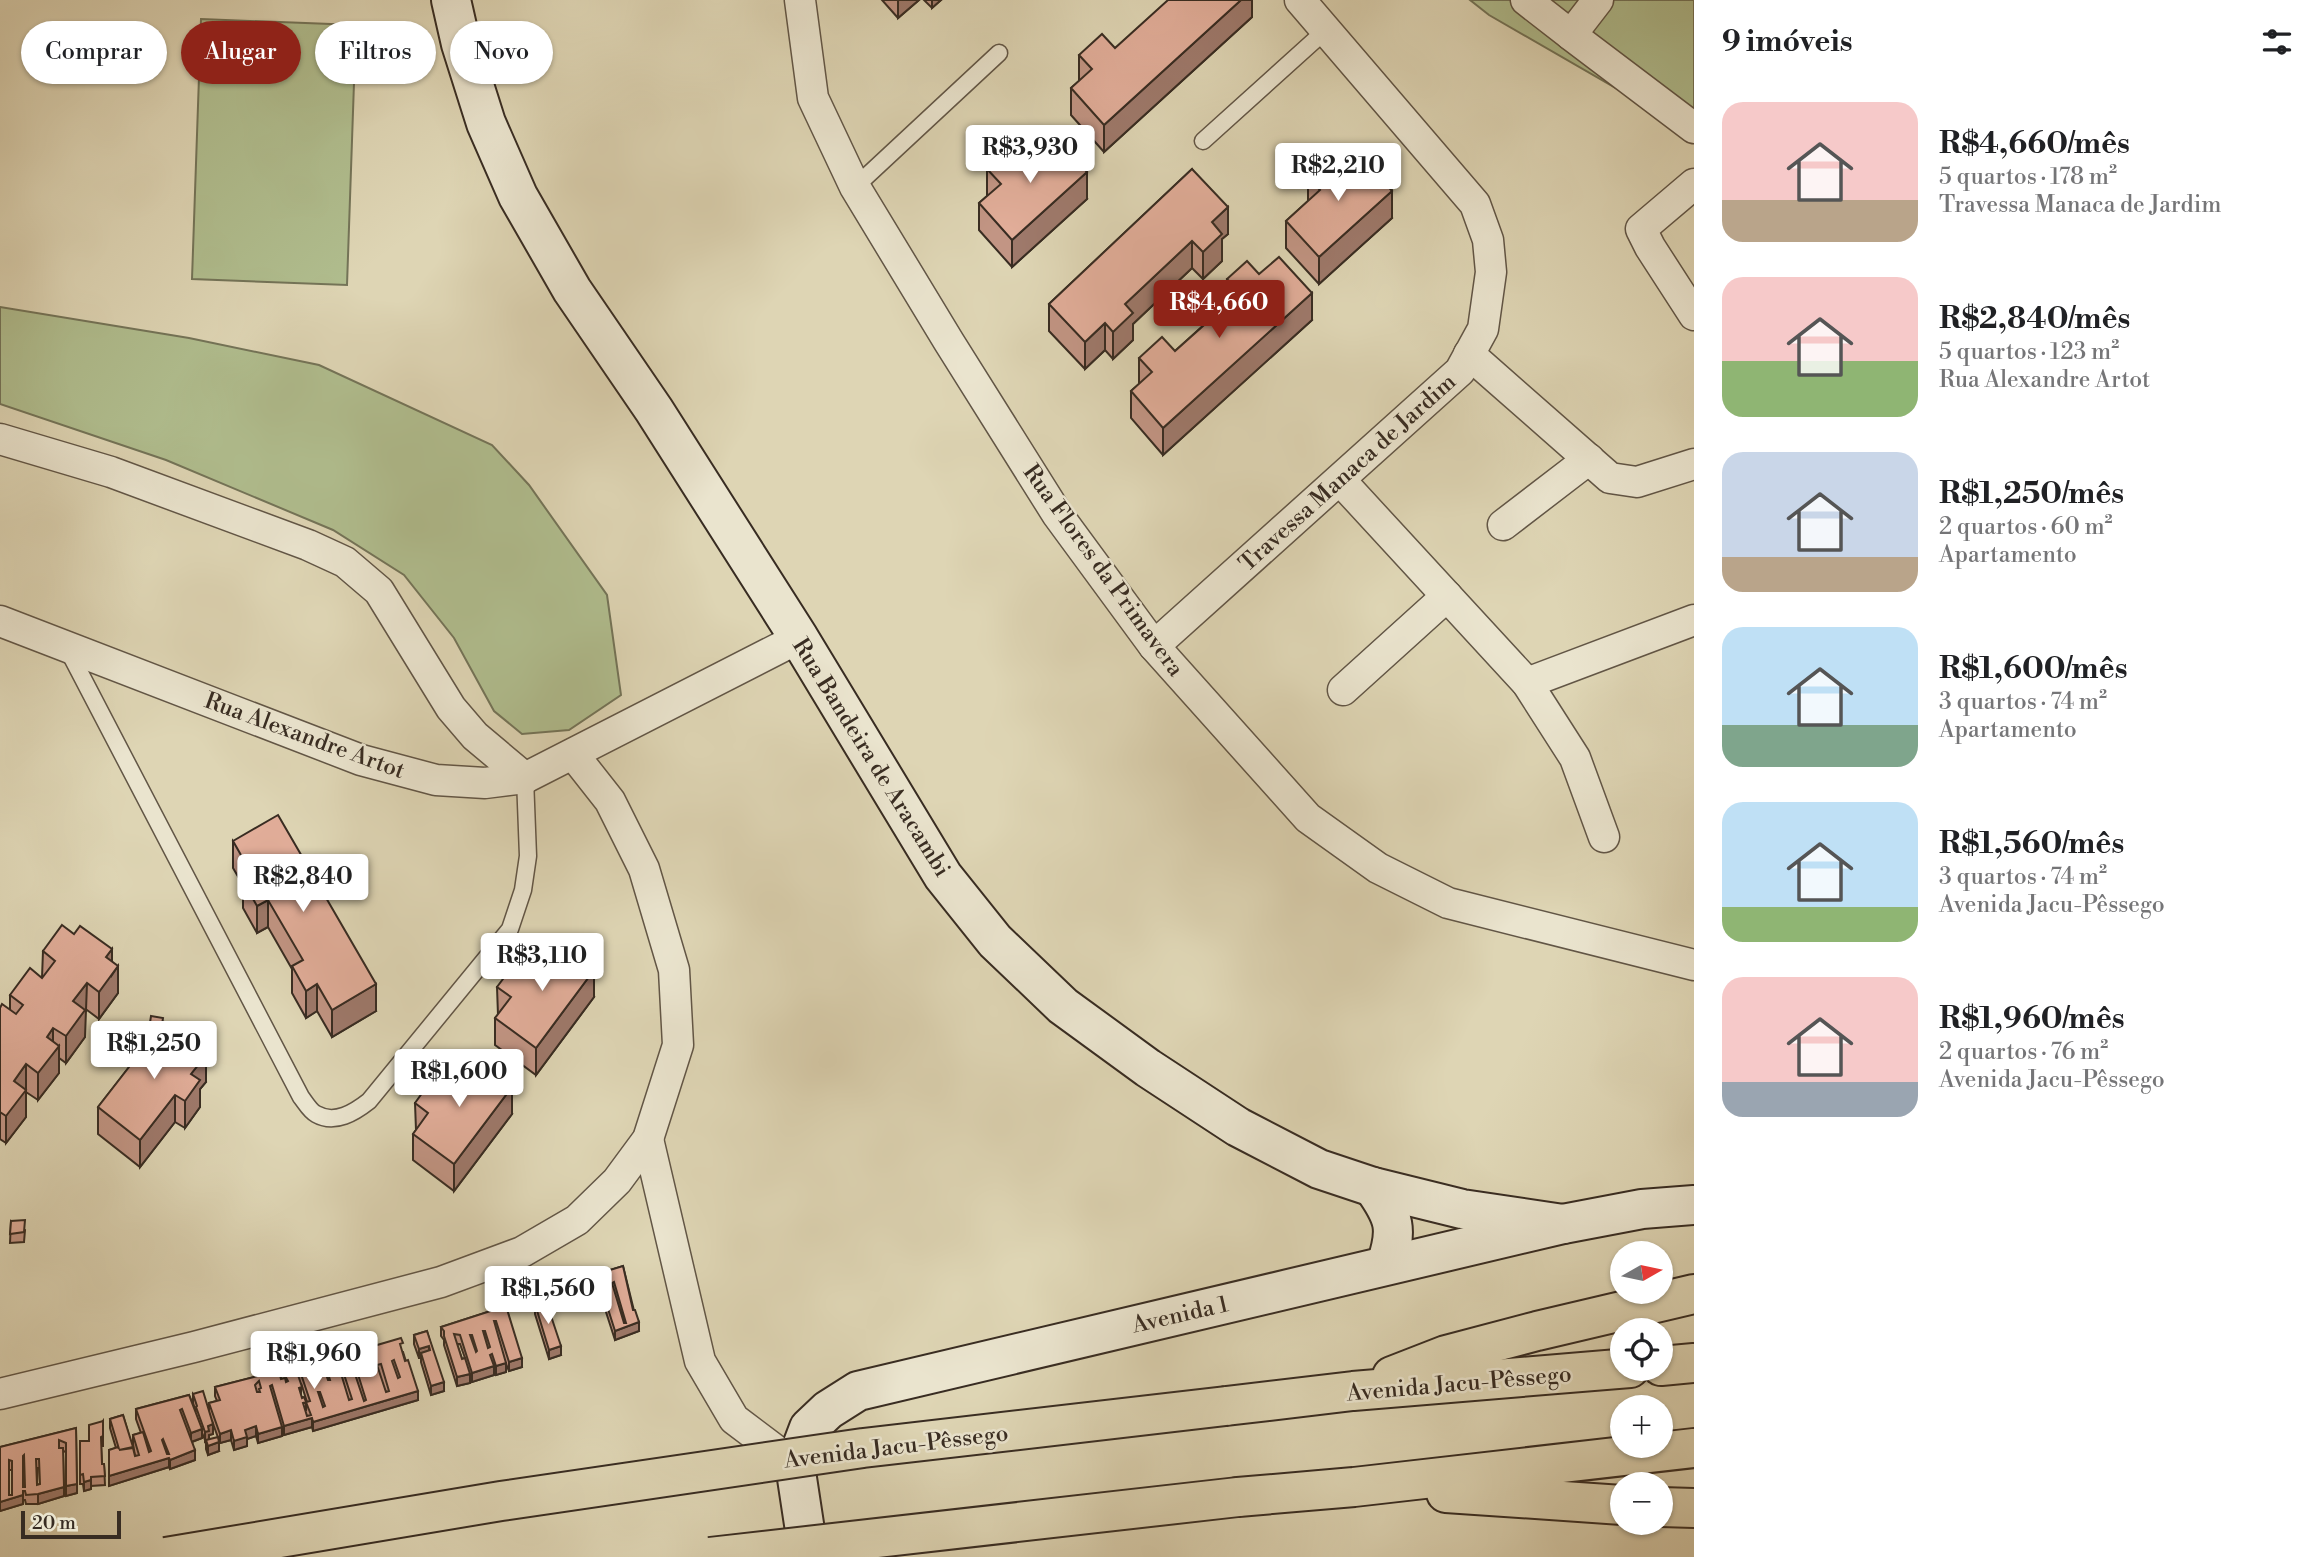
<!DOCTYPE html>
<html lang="pt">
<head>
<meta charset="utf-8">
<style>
  :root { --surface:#fff; --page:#f6f6f6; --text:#202124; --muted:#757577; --accent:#8f2418 }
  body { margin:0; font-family:"Libre Bodoni",serif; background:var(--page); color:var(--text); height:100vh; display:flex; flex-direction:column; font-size:26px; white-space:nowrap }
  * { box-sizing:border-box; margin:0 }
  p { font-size:23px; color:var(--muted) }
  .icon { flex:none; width:38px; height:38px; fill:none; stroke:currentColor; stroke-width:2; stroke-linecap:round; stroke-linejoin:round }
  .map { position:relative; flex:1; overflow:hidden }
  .sheet { display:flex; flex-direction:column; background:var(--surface); width:630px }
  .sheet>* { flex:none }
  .hud { position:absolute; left:21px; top:21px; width:665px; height:63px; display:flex; gap:14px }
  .needle { width:46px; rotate:81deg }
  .buttons { position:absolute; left:1610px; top:1241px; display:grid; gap:14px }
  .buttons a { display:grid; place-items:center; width:63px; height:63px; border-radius:50%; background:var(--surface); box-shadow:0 2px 5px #0004; font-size:35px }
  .scale { position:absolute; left:21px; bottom:18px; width:100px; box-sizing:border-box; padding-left:7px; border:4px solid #382c22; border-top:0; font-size:19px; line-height:24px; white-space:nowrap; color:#382c22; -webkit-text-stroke:5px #eae4ce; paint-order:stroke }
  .price { position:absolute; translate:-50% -60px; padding:0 16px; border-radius:7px; background:#fff; color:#222; font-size:23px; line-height:46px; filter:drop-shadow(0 2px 4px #0008) }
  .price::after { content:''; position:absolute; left:50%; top:42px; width:21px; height:16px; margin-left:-10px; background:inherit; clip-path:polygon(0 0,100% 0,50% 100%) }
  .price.on { background:var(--accent); color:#fff }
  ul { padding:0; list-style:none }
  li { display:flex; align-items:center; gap:21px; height:175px; padding:0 28px }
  li span { display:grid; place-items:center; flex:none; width:196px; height:140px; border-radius:21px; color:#555 }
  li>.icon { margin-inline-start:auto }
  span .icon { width:84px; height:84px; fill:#fffc; stroke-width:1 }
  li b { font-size:30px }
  h2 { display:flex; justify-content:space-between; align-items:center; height:84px; padding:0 28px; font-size:30px }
  .chip { padding:0 24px; border-radius:32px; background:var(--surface); box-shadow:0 2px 5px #0004; font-size:24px; line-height:63px }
  .chip.on { background:var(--accent); color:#fff }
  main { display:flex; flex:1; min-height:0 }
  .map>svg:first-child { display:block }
  .green { fill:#b0bd8e; stroke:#747458; stroke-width:2 }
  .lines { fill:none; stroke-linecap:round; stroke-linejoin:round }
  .service-casing { stroke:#625646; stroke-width:19 }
  .minor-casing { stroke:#625646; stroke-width:33 }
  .secondary-casing { stroke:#382c22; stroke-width:42 }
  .trunk-casing { stroke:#382c22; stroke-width:42 }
  .service { stroke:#eae4ce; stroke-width:16 }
  .minor { stroke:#eae4ce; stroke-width:30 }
  .secondary { stroke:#eae4ce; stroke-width:38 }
  .trunk { stroke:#ded5b4; stroke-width:38 }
  .trunk-bridge-casing { stroke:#382c22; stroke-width:42; stroke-linecap:butt }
  .trunk-bridge { stroke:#ded5b4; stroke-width:38 }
  .wall { fill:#c29584; stroke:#382c22; stroke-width:2; fill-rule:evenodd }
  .shaded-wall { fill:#9e796b; stroke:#382c22; stroke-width:2 }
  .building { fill:#e1ad99; stroke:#382c22; stroke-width:2; fill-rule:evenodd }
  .labels { text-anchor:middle; stroke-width:5; stroke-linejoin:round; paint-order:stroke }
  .street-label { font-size:23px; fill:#382c22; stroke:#eae4ce }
</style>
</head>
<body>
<main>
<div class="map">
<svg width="1694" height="1557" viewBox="0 0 1694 1557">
  <rect width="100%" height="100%" fill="#ded5b4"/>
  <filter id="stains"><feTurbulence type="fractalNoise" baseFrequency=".00286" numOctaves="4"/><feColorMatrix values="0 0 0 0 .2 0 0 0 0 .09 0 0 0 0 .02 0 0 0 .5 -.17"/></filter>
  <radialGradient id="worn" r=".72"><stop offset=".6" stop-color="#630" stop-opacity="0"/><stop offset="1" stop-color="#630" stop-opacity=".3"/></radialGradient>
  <!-- green -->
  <g class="green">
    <path d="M1470,0H1694V129L1673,121L1489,15Z"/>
    <path d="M201,19L356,25L347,285L192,279Z"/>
    <path d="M0,307L189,338L319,365L492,445L529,485L607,595L621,695L569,730L522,734L494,711L454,638L404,575L333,530L166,460L0,404Z"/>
  </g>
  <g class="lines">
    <defs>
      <g id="service">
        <path d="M1203,141L1326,30"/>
        <path d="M855,187L999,53"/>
        <path d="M67,648L301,1097C305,1102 310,1111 316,1114C335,1125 355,1112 369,1101L510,929L523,890L528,856L525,778"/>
      </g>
      <g id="minor">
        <path d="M800,0L813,98L855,187L949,342L1057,514L1154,646L1308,818L1378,868L1448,903L1694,965"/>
        <path d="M1526,0L1571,35L1598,0"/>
        <path d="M1571,35L1694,128"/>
        <path d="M1694,184L1641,229L1650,247L1694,315"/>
        <path d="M1469,354L1610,478L1637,482L1694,464"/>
        <path d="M0,439L111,472L308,545L345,562L379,591L451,708L475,736L525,778"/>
        <path d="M1340,480L1527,683L1575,758L1604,837"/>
        <path d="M1503,525L1589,459"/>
        <path d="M0,621L361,760L436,780L485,783L525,778L799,638"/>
        <path d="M1154,646L1460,371L1483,329L1491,272L1488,240L1475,204L1300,0"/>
        <path d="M1527,683L1694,620"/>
        <path d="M1343,690L1447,596"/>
        <path d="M648,1139L700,1361L734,1419L795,1465"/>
        <path d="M0,1394L194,1347L441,1282L522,1252L577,1220L617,1181L648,1139L678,1045L674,970L644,869L610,801L573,754"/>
      </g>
      <g id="secondary">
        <path d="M451,0L461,44L486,123L518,196L572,290L654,410L799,638L943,876L995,941L1063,1006L1148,1068L1238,1127L1319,1169L1373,1187L1462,1209L1563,1224"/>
        <path d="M1373,1187C1395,1218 1398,1229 1386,1265"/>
        <path d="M809,1557L795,1465L809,1428L828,1410L858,1391L1563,1224L1642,1209L1694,1205"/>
      </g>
      <g id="trunk">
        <path d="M1661,1366L1694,1363"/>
        <path d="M1392,1376L1446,1355L1537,1331L1694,1294"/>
        <path d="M1226,1406L1353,1391L1630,1368"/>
        <path d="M1446,1493L1622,1505"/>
        <path d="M1238,1497L1354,1487L1694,1448"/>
        <path d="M1661,1507L1694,1508"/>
      </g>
    </defs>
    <!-- service casing -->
    <use href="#service" class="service-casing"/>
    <!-- minor casing -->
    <use href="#minor" class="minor-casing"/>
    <!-- secondary casing -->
    <use href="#secondary" class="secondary-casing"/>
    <!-- trunk casing -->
    <use href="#trunk" class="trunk-casing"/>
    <!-- service -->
    <use href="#service" class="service"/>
    <!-- minor -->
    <use href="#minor" class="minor"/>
    <!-- secondary -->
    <use href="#secondary" class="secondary"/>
    <!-- trunk -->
    <use href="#trunk" class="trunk"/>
    <defs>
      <g id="trunk-bridge">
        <path d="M166,1557L501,1501L863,1448L1226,1406"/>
        <path d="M710,1557L1238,1497"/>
      </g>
    </defs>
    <!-- trunk-bridge casing -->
    <use href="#trunk-bridge" class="trunk-bridge-casing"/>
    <!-- trunk-bridge -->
    <use href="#trunk-bridge" class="trunk-bridge"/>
  </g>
  <!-- wall -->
  <g class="wall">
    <path d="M882,0H919L898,18Z"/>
    <path d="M924,0H941L932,8Z"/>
    <path d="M1252,0V17L1104,152L1071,115V88L1079,81V55L1115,48Z"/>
    <path d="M1024,163L1087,199L1012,267L979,230V203L987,196V169Z"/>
    <path d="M1192,169L1228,234L1222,239V261L1203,279L1192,268L1133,324V340L1113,359L1105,350L1085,369L1049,331V304Z"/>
    <path d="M1340,172L1392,218L1319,284L1286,248V221L1308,201V177Z"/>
    <path d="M1259,274L1312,320L1163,455L1131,418V391L1139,384V358L1175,351L1227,304V279Z"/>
    <path d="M233,841L376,1011L332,1037L317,1011L306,1018L292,993V969L268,927L257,933L243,908V885L233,868Z"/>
    <path d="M43,951L112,961L118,993L99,1019L87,1010L85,1012V1037L66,1063L59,1058V1073L38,1100L26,1092V1117L6,1143L0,1139V1008L10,1010V995L42,978Z"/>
    <path d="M529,973L594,997L536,1075L495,1045V1018L498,1015L497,987Z"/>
    <path d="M163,1024L206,1082L200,1089V1107L185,1128L175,1122L140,1167L98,1134V1107L151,1039L149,1038V1029Z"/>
    <path d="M447,1089L512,1114L454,1191L413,1160V1134L416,1130L415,1103Z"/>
    <path d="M11,1221L25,1230L24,1242L10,1243Z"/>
    <path d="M623,1266L639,1331L615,1340L597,1284V1274Z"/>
    <path d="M535,1304L561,1355L549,1359L535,1314Z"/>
    <path d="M506,1306L522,1367L509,1371L506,1364V1372L496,1375L494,1368V1375L472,1382L470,1374V1383L457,1386L444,1345V1340L441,1336V1327ZM457,1344H460L465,1358L462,1359Z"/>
    <path d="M427,1331L444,1391L431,1395L421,1362V1358H419L414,1344V1335Z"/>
    <path d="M367,1348L403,1352L418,1400L313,1431L312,1427L284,1435L282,1430V1436L258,1443L256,1436L247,1439V1446L234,1450L231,1440L220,1443L212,1421L213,1434L209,1435V1439L219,1451L208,1455L206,1449V1442L202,1433V1438L192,1442L195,1460L170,1469L169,1467L109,1486V1450L116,1448L110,1428V1419L123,1415L135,1456L133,1444V1435L141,1433L136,1419V1409L189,1395L196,1412L193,1403V1394L209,1412V1403L217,1401L215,1396V1387L321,1360L327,1375V1370L336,1367L335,1356L367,1351ZM284,1374L286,1378L281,1379L280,1375ZM301,1383L307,1402L306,1411V1402L301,1397Z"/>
    <path d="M103,1421V1446H101L102,1464H104L105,1485L91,1486V1489L84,1491L83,1484H80V1441H89Z"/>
    <path d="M76,1428L77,1493L66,1496V1452L63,1451L64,1496L38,1504H26L25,1500H23V1504L0,1511V1447ZM23,1465H24L25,1487H23ZM37,1468H39L40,1484L37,1485ZM9,1470H12V1495H9Z"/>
  </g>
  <!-- shaded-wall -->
  <g class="shaded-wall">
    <path d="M898,0H919L898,18Z"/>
    <path d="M932,0H941L932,8Z"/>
    <path d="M1241,0H1252V17L1104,152V125Z"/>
    <path d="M1087,172V199L1012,267V240Z"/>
    <path d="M1392,191V218L1319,284V257Z"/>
    <path d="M1228,207V234L1222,239V261L1203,279V252L1212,222Z"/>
    <path d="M1192,241V268L1133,324V340L1113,359V332L1125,304Z"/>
    <path d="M1312,293V320L1163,455V428Z"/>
    <path d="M1105,323V350L1085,369V342Z"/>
    <path d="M268,900V927L257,933V906Z"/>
    <path d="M112,949V975L118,966V993L99,1019V992L106,957Z"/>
    <path d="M594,970V997L536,1075V1048Z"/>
    <path d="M87,983L85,1037L66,1063V1036L73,1001Z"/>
    <path d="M317,984V1011L306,1018V991Z"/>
    <path d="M376,984V1011L332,1037V1010Z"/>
    <path d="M53,1028V1053L59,1046V1073L38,1100V1073L47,1037Z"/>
    <path d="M206,1055V1082L200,1089V1107L185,1128V1101L191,1074Z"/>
    <path d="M26,1064V1117L6,1143V1116L14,1081Z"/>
    <path d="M512,1087V1114L454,1191V1164Z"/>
    <path d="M175,1095V1122L140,1167V1140Z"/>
    <path d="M639,1322V1331L615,1340V1331Z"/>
    <path d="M429,1346V1355L421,1353V1358H419V1349Z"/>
    <path d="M561,1346V1355L549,1359V1350Z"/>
    <path d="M522,1358V1367L509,1371V1362Z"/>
    <path d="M506,1363V1372L496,1375V1366Z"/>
    <path d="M494,1366V1375L472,1382V1373Z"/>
    <path d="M470,1374V1383L457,1386V1377Z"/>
    <path d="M444,1382V1391L431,1395V1386Z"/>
    <path d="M418,1391V1400L313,1431V1422Z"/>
    <path d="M312,1418V1427L284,1435V1426Z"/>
    <path d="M213,1424V1434L209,1435V1440L205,1442V1432L208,1426Z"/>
    <path d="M256,1426V1436L247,1439V1446L234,1450V1441L245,1430Z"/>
    <path d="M282,1427V1436L258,1443V1434Z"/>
    <path d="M202,1429V1438L191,1442V1433Z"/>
    <path d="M231,1430V1440L220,1443V1434Z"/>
    <path d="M219,1442V1451L208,1455V1446Z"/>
    <path d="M195,1450V1460L170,1469V1460Z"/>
    <path d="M169,1458V1467L109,1486V1476Z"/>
    <path d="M91,1480V1489L84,1491V1482Z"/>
    <path d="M77,1484V1493L66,1496V1486Z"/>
    <path d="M64,1487V1496L38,1504V1494Z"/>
    <path d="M23,1495V1504L0,1511V1502Z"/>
  </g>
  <!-- building -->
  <g class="building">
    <path d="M1168,0H1241L1104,125L1071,88L1092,69L1079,55L1102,34L1115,48Z"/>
    <path d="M1054,135L1087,172L1012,240L979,203L1001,184L987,169L1011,148L1024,163Z"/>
    <path d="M1360,154L1392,191L1319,257L1286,221L1320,190L1308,177L1328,159L1340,172Z"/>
    <path d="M1192,169L1228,207L1212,222L1222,234L1203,252L1192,241L1125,304L1133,313L1113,332L1105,323L1085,342L1049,304Z"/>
    <path d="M1279,257L1312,293L1163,428L1131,391L1152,372L1139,358L1162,337L1175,351L1240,293L1227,279L1247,261L1259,274Z"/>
    <path d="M278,815L376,984L332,1010L317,984L306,991L292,966L303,960L268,900L257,906L243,881L253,876L233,841Z"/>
    <path d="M62,925L74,934L80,926L112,949L106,957L118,966L99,992L87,983L73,1001L85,1010L66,1036L53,1028L47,1037L59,1046L38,1073L26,1064L14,1081L26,1090L6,1116L0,1112V1008L2,1004L16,1014L23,1005L10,995L30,968L42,978L55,961L43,951Z"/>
    <path d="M553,940L594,970L536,1048L495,1018L511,997L497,987L515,963L529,973Z"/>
    <path d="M151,1016L163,1018L162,1025L158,1031L149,1029Z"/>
    <path d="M164,1022L206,1055L191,1074L200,1080L185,1101L175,1095L140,1140L98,1107Z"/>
    <path d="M471,1056L512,1087L454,1164L413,1134L428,1113L415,1103L433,1078L447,1089Z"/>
    <path d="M25,1220L24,1232L10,1234L11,1221Z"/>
    <path d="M623,1266L633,1310H635L639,1322L615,1331L597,1274ZM614,1282L626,1323H624L612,1283Z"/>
    <path d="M546,1301L561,1346L549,1350L535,1304Z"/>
    <path d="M506,1306L522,1358L509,1362L496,1321H494L506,1363L496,1366L492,1354L490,1355L494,1366L472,1373L460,1335L454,1334L462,1359L465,1358L470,1374L457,1377L444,1336V1331L441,1327ZM483,1331H485L490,1347L488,1348ZM470,1335H472L477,1351L476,1352Z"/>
    <path d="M427,1331L444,1382L431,1386L421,1353L430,1350L429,1346L419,1349L414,1335Z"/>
    <path d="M401,1338L403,1343L400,1344L405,1361L408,1360L418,1391L313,1422L312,1418L284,1426L272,1385L270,1386L282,1427L258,1434L256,1426L245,1430L247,1437L234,1441L231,1430L220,1434L209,1403L220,1400L215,1387L321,1360L328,1380H330L327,1370L339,1367L349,1400L352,1399L341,1365L339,1366L335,1356L362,1349L363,1353L368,1351L367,1348ZM394,1360L400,1377L398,1378L392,1361ZM381,1364L389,1391L386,1392L377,1365ZM353,1368H356L366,1400L364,1401ZM284,1374L288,1381L286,1382L285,1378L281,1379L280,1375ZM301,1374L310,1401L306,1402L311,1415L307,1416L303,1403L306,1402L304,1397L302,1398L299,1388L302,1387L298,1375ZM259,1381L261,1388L259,1389L260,1392H257L255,1385ZM318,1392H320L325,1406L323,1407Z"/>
    <path d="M203,1391L213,1424L208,1426L209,1431L205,1432L196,1407L197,1406L193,1394Z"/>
    <path d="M189,1395L202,1429L191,1433L182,1409L180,1410L195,1450L170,1460L169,1458L109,1476V1450L118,1447L119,1449L110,1419L123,1415L133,1447L119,1450L133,1448L135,1456L139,1455L133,1435L143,1432L149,1452L151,1451L136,1409ZM163,1439L169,1454H167L162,1440Z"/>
    <path d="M103,1421V1436L101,1437L102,1464H104L105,1476L91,1477V1480L84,1482L83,1474L80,1475V1441H89V1425Z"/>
    <path d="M76,1428L77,1484L66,1486V1443L59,1440V1448H63L64,1487L38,1494L26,1495L25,1491H23V1495L0,1502V1447ZM24,1455L25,1487H23V1456ZM36,1459H39L40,1484L37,1485ZM9,1460L12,1461V1495H9Z"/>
    <path d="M218,1437L219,1442L208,1446L206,1440Z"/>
  </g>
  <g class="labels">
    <!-- street labels -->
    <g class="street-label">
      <text transform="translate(1347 472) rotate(-42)" y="8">Travessa Manaca de Jardim</text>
      <text transform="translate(1104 570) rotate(54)" y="8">Rua Flores da Primavera</text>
      <text transform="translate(305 735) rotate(20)" y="8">Rua Alexandre Artot</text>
      <text transform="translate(872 757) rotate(58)" y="8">Rua Bandeira de Aracambi</text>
      <text transform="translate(1180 1314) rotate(-13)" y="8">Avenida 1</text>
      <text transform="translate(1459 1383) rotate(-5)" y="8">Avenida Jacu-Pêssego</text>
      <text transform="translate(896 1446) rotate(-7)" y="8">Avenida Jacu-Pêssego</text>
    </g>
  </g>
  <rect width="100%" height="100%" filter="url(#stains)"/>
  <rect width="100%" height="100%" fill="url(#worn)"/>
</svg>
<div class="buttons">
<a><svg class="needle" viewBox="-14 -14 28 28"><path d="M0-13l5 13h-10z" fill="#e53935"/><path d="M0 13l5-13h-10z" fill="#757577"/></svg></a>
<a><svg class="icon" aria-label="locate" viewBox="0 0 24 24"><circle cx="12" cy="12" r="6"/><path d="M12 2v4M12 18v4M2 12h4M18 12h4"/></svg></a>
<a>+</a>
<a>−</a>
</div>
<div class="scale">20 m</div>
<b class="price" style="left:1030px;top:185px">R$3,930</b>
<b class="price" style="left:1338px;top:203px">R$2,210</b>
<b class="price on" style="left:1219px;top:340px">R$4,660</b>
<b class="price" style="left:303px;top:914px">R$2,840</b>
<b class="price" style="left:542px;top:993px">R$3,110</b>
<b class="price" style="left:154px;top:1081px">R$1,250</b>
<b class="price" style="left:459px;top:1109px">R$1,600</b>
<b class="price" style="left:548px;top:1326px">R$1,560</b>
<b class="price" style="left:314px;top:1391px">R$1,960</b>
<div class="hud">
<a class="chip">Comprar</a>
<a class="chip on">Alugar</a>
<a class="chip">Filtros</a>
<a class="chip">Novo</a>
</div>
</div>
<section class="sheet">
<h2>9 imóveis<svg class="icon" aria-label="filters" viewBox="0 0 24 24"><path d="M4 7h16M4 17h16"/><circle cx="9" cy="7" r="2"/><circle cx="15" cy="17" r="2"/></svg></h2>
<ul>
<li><span style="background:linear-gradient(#f6c9c9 70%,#b9a48a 0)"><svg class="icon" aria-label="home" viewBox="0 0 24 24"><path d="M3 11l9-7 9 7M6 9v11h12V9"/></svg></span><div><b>R$4,660/mês</b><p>5 quartos · 178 m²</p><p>Travessa Manaca de Jardim</p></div></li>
<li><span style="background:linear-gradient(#f6c9c9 60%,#8fb573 0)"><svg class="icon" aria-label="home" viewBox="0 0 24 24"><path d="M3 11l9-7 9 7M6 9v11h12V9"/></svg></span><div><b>R$2,840/mês</b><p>5 quartos · 123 m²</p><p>Rua Alexandre Artot</p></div></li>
<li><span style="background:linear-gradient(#c9d6e8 75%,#b9a48a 0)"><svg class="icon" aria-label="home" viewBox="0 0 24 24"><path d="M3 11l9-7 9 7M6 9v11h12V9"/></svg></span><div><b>R$1,250/mês</b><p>2 quartos · 60 m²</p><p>Apartamento</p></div></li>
<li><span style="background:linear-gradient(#bfe0f5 70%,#7fa58c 0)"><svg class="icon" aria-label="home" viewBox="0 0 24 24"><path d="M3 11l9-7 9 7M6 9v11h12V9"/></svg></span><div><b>R$1,600/mês</b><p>3 quartos · 74 m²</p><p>Apartamento</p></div></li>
<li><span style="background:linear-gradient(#bfe0f5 75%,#8fb573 0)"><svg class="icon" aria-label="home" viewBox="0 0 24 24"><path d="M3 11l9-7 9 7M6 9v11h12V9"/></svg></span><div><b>R$1,560/mês</b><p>3 quartos · 74 m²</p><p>Avenida Jacu-Pêssego</p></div></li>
<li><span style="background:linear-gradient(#f6c9c9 75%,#9aa5b1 0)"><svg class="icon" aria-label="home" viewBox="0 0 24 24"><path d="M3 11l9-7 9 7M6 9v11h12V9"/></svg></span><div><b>R$1,960/mês</b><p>2 quartos · 76 m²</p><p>Avenida Jacu-Pêssego</p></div></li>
</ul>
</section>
</main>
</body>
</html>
